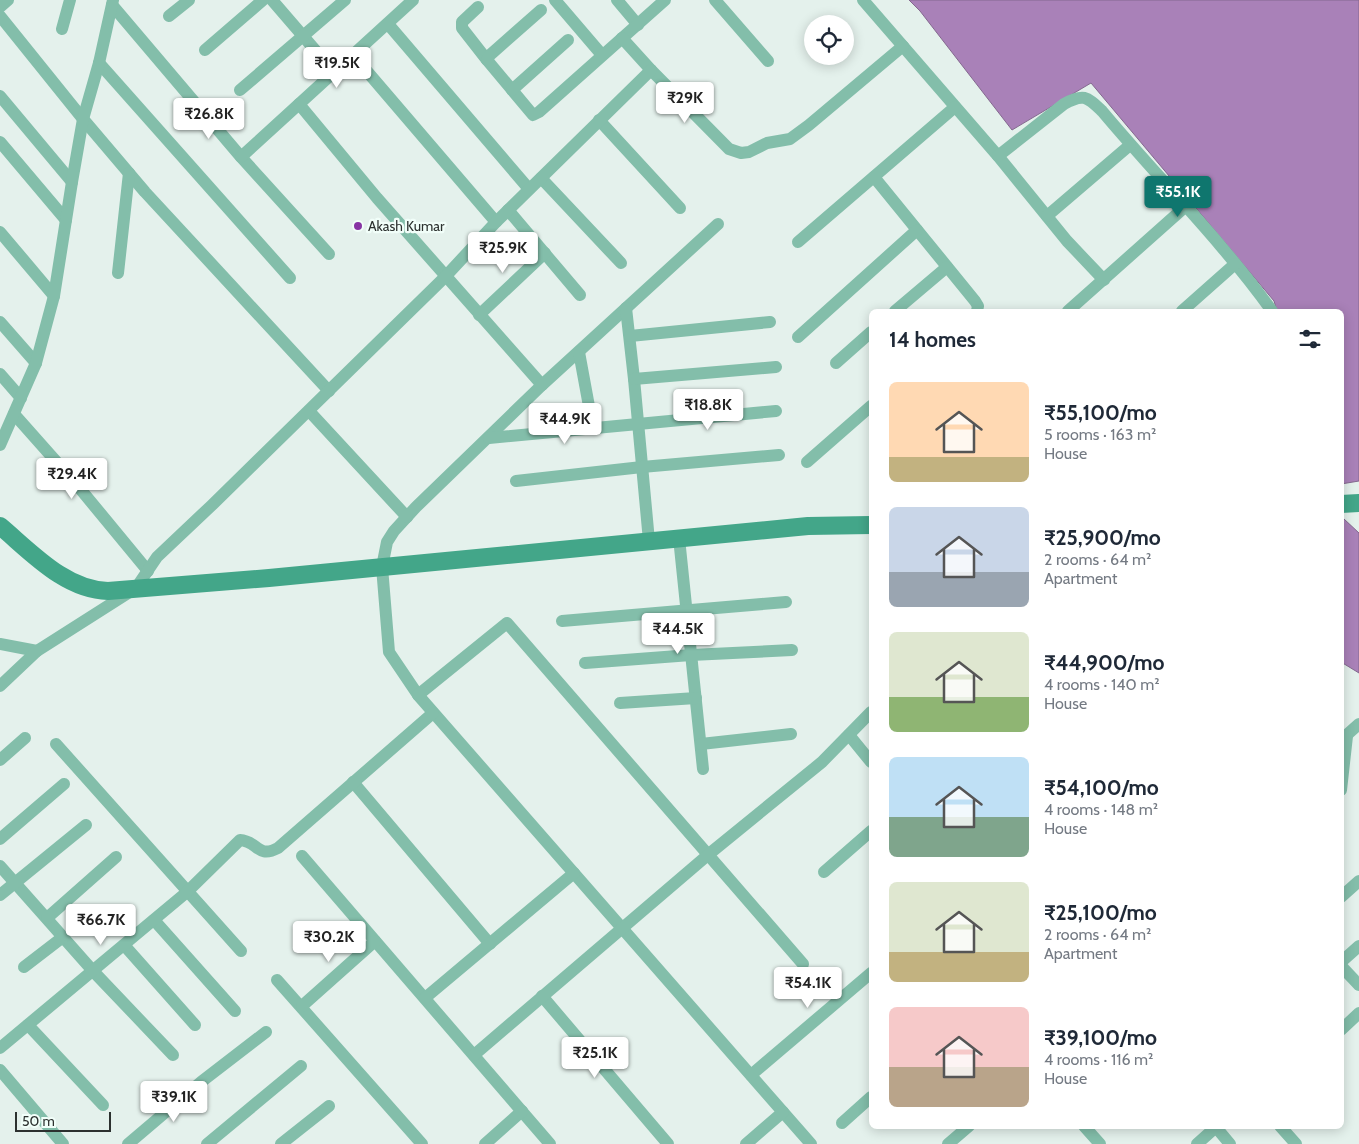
<!DOCTYPE html>
<html lang="en">
<head>
<meta charset="utf-8">
<style>
  :root { --surface:#fff; --page:#f6f6f7; --text:#1f2937; --muted:#747a83; --accent:#0f766e }
  body { margin:0; font-family:Cabin,sans-serif; background:var(--page); color:var(--text); height:100vh; display:flex; flex-direction:column; font-size:19px; white-space:nowrap }
  * { box-sizing:border-box; margin:0 }
  p { font-size:16px; color:var(--muted) }
  .icon { flex:none; width:28px; height:28px; fill:none; stroke:currentColor; stroke-width:2; stroke-linecap:round; stroke-linejoin:round }
  .map { position:relative; flex:1; overflow:hidden }
  .side { position:absolute; left:869px; top:309px; width:475px; height:820px; display:flex; flex-direction:column; background:var(--surface); border-radius:8px; box-shadow:0 2px 12px #0003 }
  .side>* { flex:none }
  .controls { position:absolute; left:804px; top:15px; display:grid; gap:10px }
  .controls a { display:grid; place-items:center; width:50px; height:50px; border-radius:50%; background:var(--surface); box-shadow:0 2px 12px #0003; font-size:25px }
  .scale { position:absolute; left:15px; bottom:12px; width:96px; box-sizing:border-box; padding-left:5px; border:2px solid #2c312f; border-top:0; font-size:14px; line-height:18px; white-space:nowrap; color:#2c312f; -webkit-text-stroke:4px #f1fef9; paint-order:stroke }
  .price { position:absolute; translate:-50% -42px; padding:0 11px; border-radius:5px; background:#fff; color:#222; font-size:16px; line-height:32px; filter:drop-shadow(0 1px 2px #0008) }
  .price::after { content:''; position:absolute; left:50%; top:30px; width:15px; height:11px; margin-left:-8px; background:inherit; clip-path:polygon(0 0,100% 0,50% 100%) }
  .price.on { background:var(--accent); color:#fff }
  ul { padding:0; list-style:none }
  li { display:flex; align-items:center; gap:15px; height:125px; padding:0 20px }
  li span { display:grid; place-items:center; flex:none; width:140px; height:100px; border-radius:8px; color:#555 }
  li>.icon { margin-inline-start:auto }
  span .icon { width:60px; height:60px; fill:#fffc; stroke-width:1 }
  li b { font-size:21px }
  h2 { display:flex; justify-content:space-between; align-items:center; height:60px; padding:0 20px; font-size:21px }
  .map>svg:first-child { display:block }
  .water { fill:#a981b8; stroke:#84698f }
  .lines { fill:none; stroke-linecap:round; stroke-linejoin:round }
  .street { stroke:#83beaa; stroke-width:12 }
  .secondary { stroke:#43a689; stroke-width:18 }
  .poi-dot { fill:#8734a3; stroke:#f1fef9; stroke-width:2 }
  .labels { text-anchor:middle; stroke-width:4.5; stroke-linejoin:round; paint-order:stroke }
  .poi-label { font-size:14px; fill:#2c312f; stroke:#f1fef9; text-anchor:start }
</style>
</head>
<body>
<div class="map">
<svg width="1359" height="1144" viewBox="0 0 1359 1144">
  <rect width="100%" height="100%" fill="#e4f1ec"/>
  <!-- water -->
  <g class="water">
    <path d="M909,0H1359V481L1341,484V311H1277L1274,301L1091,83L1012,130L920,11Z"/>
    <path d="M1341,519H1344L1359,533V673L1341,662Z"/>
  </g>
  <g class="lines">
    <!-- street -->
    <g class="street">
      <path d="M272,0L334,72"/>
      <path d="M555,0L602,55"/>
      <path d="M617,0L638,25"/>
      <path d="M715,0L768,61"/>
      <path d="M863,0L998,156L1067,241L1104,280"/>
      <path d="M112,5L241,157L329,254"/>
      <path d="M0,7L8,0"/>
      <path d="M478,7L462,22V28L487,60"/>
      <path d="M541,10L490,55L487,60L533,115L539,112L665,0"/>
      <path d="M0,16L83,119L145,192L329,391"/>
      <path d="M169,16L189,0"/>
      <path d="M388,24L529,189"/>
      <path d="M62,29L70,0"/>
      <path d="M622,38L651,70L729,149L741,153L749,152L767,143L790,139L809,125L903,46"/>
      <path d="M205,50L263,0"/>
      <path d="M353,55L496,222"/>
      <path d="M99,63L290,278"/>
      <path d="M240,90L345,0"/>
      <path d="M512,90L568,40"/>
      <path d="M0,96L72,182"/>
      <path d="M299,104L377,198L542,385"/>
      <path d="M599,120L680,208"/>
      <path d="M0,142L66,220"/>
      <path d="M998,156L1064,104C1084,93 1087,97 1102,111C1158,178 1221,240 1272,311"/>
      <path d="M241,157L413,0"/>
      <path d="M874,177L975,301L978,306L977,311"/>
      <path d="M541,178L621,263"/>
      <path d="M508,210L580,295"/>
      <path d="M1047,216L1130,145"/>
      <path d="M718,224L542,385L416,507L394,531L387,542L382,567L389,652L418,695L811,1144"/>
      <path d="M0,232L54,296"/>
      <path d="M798,242L955,107"/>
      <path d="M118,273L129,173"/>
      <path d="M626,308L634,379L649,541"/>
      <path d="M895,311L947,267"/>
      <path d="M1068,311L1186,206"/>
      <path d="M1182,311L1235,264"/>
      <path d="M479,315L545,253"/>
      <path d="M0,322L36,363"/>
      <path d="M630,336L770,322"/>
      <path d="M798,337L917,230"/>
      <path d="M579,352L593,428"/>
      <path d="M836,363L871,332"/>
      <path d="M0,374L21,398"/>
      <path d="M634,379L776,367"/>
      <path d="M309,411L407,517"/>
      <path d="M14,414L77,485L148,571"/>
      <path d="M489,438L776,411"/>
      <path d="M0,445L36,363L54,296L72,182L83,119L99,63L113,0"/>
      <path d="M807,462L871,406"/>
      <path d="M516,481L642,467L779,455"/>
      <path d="M679,538L703,769"/>
      <path d="M562,621L786,602"/>
      <path d="M0,644L37,651"/>
      <path d="M585,663L691,655L792,650"/>
      <path d="M0,686L37,651L136,588L157,557L211,506L445,277L496,222L651,70"/>
      <path d="M418,695L507,623L803,964"/>
      <path d="M620,703L696,698"/>
      <path d="M849,735L871,762"/>
      <path d="M1341,740L1359,724"/>
      <path d="M56,744L241,951"/>
      <path d="M701,744L791,734"/>
      <path d="M0,760L25,738"/>
      <path d="M353,782L490,944"/>
      <path d="M1341,790L1347,736"/>
      <path d="M0,839L64,784"/>
      <path d="M302,856L550,1144"/>
      <path d="M0,866L93,971L173,1055"/>
      <path d="M824,872L871,831"/>
      <path d="M0,895L86,825"/>
      <path d="M1341,897L1359,881"/>
      <path d="M47,918L116,857"/>
      <path d="M154,920L235,1011"/>
      <path d="M124,945L195,1025"/>
      <path d="M1341,962L1359,946"/>
      <path d="M1341,966L1359,985"/>
      <path d="M24,967L63,937"/>
      <path d="M277,980L422,1144"/>
      <path d="M542,996L668,1144"/>
      <path d="M425,998L574,873"/>
      <path d="M302,1006L375,941"/>
      <path d="M28,1025L103,1105"/>
      <path d="M1341,1030L1359,1013"/>
      <path d="M0,1048L187,892L240,840C258,841 257,859 278,848L433,713"/>
      <path d="M474,1055L709,854L822,762L871,712"/>
      <path d="M0,1070L63,1144"/>
      <path d="M751,1075L871,973"/>
      <path d="M842,1123L871,1097"/>
      <path d="M1084,1126L1100,1144"/>
      <path d="M1215,1126L1230,1144"/>
      <path d="M1280,1126L1296,1144"/>
      <path d="M128,1144L201,1082L266,1032"/>
      <path d="M207,1144L301,1066"/>
      <path d="M281,1144L329,1106"/>
      <path d="M485,1144L522,1111"/>
      <path d="M746,1144L783,1112"/>
      <path d="M948,1144L969,1126"/>
      <path d="M1197,1144L1216,1127"/>
    </g>
    <!-- secondary -->
    <g class="secondary">
      <path d="M1341,504L1359,503"/>
      <path d="M0,526C31,552 65,590 108,591L269,578L808,526L871,525"/>
    </g>
  </g>
  <!-- markers -->
  <circle class="poi-dot" cx="358" cy="226" r="5"/>
  <g class="labels">
    <!-- poi labels -->
    <g class="poi-label">
      <text x="368" y="231">Akash Kumar</text>
    </g>
  </g>
</svg>
<div class="controls">
<a><svg class="icon" aria-label="locate" viewBox="0 0 24 24"><circle cx="12" cy="12" r="6"/><path d="M12 2v4M12 18v4M2 12h4M18 12h4"/></svg></a>
</div>
<div class="scale">50 m</div>
<b class="price" style="left:337px;top:89px">₹19.5K</b>
<b class="price" style="left:685px;top:124px">₹29K</b>
<b class="price" style="left:209px;top:140px">₹26.8K</b>
<b class="price on" style="left:1178px;top:218px">₹55.1K</b>
<b class="price" style="left:503px;top:274px">₹25.9K</b>
<b class="price" style="left:708px;top:431px">₹18.8K</b>
<b class="price" style="left:565px;top:445px">₹44.9K</b>
<b class="price" style="left:72px;top:500px">₹29.4K</b>
<b class="price" style="left:678px;top:655px">₹44.5K</b>
<b class="price" style="left:101px;top:946px">₹66.7K</b>
<b class="price" style="left:329px;top:963px">₹30.2K</b>
<b class="price" style="left:808px;top:1009px">₹54.1K</b>
<b class="price" style="left:595px;top:1079px">₹25.1K</b>
<b class="price" style="left:174px;top:1123px">₹39.1K</b>
<section class="side">
<h2>14 homes<svg class="icon" aria-label="filters" viewBox="0 0 24 24"><path d="M4 7h16M4 17h16"/><circle cx="9" cy="7" r="2"/><circle cx="15" cy="17" r="2"/></svg></h2>
<ul>
<li><span style="background:linear-gradient(#ffd9b3 75%,#c2b280 0)"><svg class="icon" aria-label="home" viewBox="0 0 24 24"><path d="M3 11l9-7 9 7M6 9v11h12V9"/></svg></span><div><b>₹55,100/mo</b><p>5 rooms · 163 m²</p><p>House</p></div></li>
<li><span style="background:linear-gradient(#c9d6e8 65%,#9aa5b1 0)"><svg class="icon" aria-label="home" viewBox="0 0 24 24"><path d="M3 11l9-7 9 7M6 9v11h12V9"/></svg></span><div><b>₹25,900/mo</b><p>2 rooms · 64 m²</p><p>Apartment</p></div></li>
<li><span style="background:linear-gradient(#dfe7d0 65%,#8fb573 0)"><svg class="icon" aria-label="home" viewBox="0 0 24 24"><path d="M3 11l9-7 9 7M6 9v11h12V9"/></svg></span><div><b>₹44,900/mo</b><p>4 rooms · 140 m²</p><p>House</p></div></li>
<li><span style="background:linear-gradient(#bfe0f5 60%,#7fa58c 0)"><svg class="icon" aria-label="home" viewBox="0 0 24 24"><path d="M3 11l9-7 9 7M6 9v11h12V9"/></svg></span><div><b>₹54,100/mo</b><p>4 rooms · 148 m²</p><p>House</p></div></li>
<li><span style="background:linear-gradient(#dfe7d0 70%,#c2b280 0)"><svg class="icon" aria-label="home" viewBox="0 0 24 24"><path d="M3 11l9-7 9 7M6 9v11h12V9"/></svg></span><div><b>₹25,100/mo</b><p>2 rooms · 64 m²</p><p>Apartment</p></div></li>
<li><span style="background:linear-gradient(#f6c9c9 60%,#b9a48a 0)"><svg class="icon" aria-label="home" viewBox="0 0 24 24"><path d="M3 11l9-7 9 7M6 9v11h12V9"/></svg></span><div><b>₹39,100/mo</b><p>4 rooms · 116 m²</p><p>House</p></div></li>
</ul>
</section>
</div>
</body>
</html>
